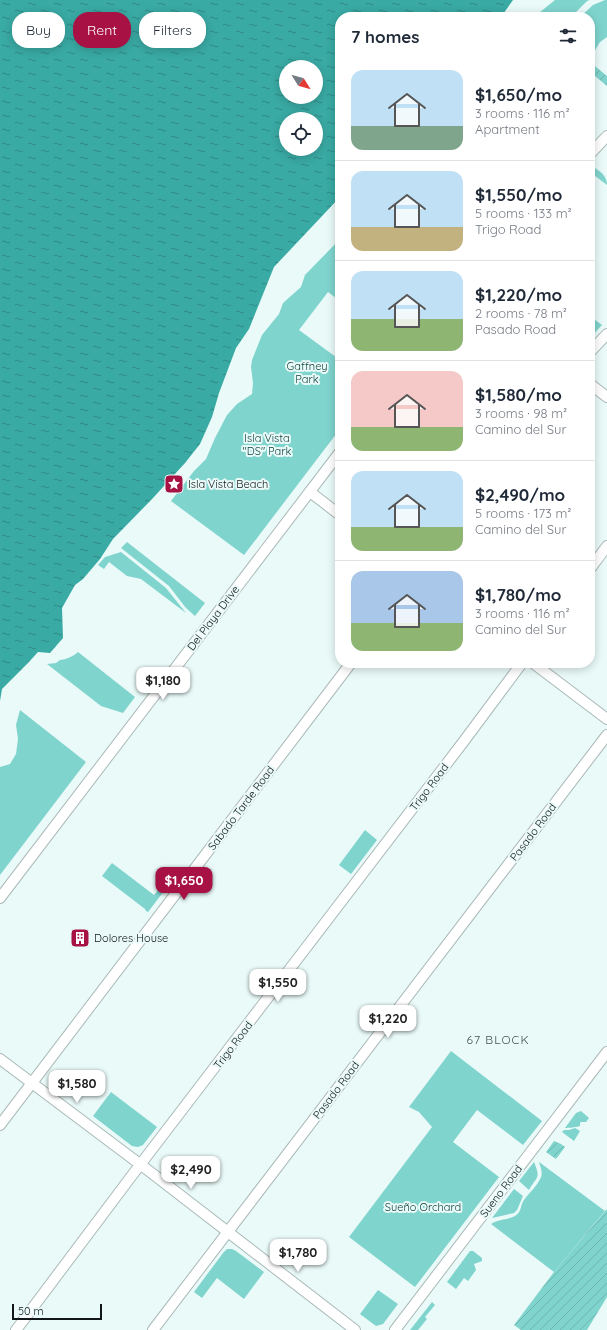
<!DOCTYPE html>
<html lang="en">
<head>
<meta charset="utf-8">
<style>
  :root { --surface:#fff; --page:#f2f2f3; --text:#1f2937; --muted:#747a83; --line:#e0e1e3; --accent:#a71144 }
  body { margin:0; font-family:Quicksand,sans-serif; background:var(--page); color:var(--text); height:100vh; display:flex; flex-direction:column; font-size:15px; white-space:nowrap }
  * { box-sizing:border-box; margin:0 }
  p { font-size:13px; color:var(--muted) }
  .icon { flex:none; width:22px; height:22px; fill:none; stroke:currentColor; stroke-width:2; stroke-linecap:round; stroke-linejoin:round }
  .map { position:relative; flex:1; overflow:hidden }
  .drawer { position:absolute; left:335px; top:12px; width:260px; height:656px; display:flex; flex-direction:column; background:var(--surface); border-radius:16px; box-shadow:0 2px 10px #0003 }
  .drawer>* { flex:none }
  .hud { position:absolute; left:12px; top:12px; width:263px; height:36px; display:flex; gap:8px }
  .needle { width:26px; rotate:127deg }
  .controls { position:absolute; left:279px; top:60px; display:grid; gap:8px }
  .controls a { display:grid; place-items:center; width:44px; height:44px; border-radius:50%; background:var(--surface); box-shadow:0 2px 10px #0003; font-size:20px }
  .scale { position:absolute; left:12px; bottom:10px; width:90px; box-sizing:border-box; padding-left:4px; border:2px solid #111616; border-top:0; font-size:11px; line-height:14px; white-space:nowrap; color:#111616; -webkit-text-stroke:3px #e9faf8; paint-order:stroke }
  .price { position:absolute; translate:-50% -34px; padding:0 9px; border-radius:8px; background:#fff; color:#222; font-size:13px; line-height:26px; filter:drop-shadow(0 1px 2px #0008) }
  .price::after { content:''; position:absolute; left:50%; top:24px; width:12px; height:9px; margin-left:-6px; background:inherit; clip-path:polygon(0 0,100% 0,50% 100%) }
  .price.active { background:var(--accent); color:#fff }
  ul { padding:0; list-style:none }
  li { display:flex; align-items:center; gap:12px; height:100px; padding:0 16px }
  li+li { border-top:1px solid var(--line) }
  li span { display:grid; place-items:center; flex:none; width:112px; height:80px; border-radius:12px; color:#555 }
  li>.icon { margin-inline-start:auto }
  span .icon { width:48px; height:48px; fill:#fffc; stroke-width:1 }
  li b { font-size:17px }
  h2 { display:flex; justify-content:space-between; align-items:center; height:48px; padding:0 16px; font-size:17px }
  .pill { padding:0 14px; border-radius:16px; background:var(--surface); box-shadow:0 2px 10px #0003; font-size:14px; line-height:36px }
  .pill.active { background:var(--accent); color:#fff }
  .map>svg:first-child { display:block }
  .green { fill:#80d4ce }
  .garden { fill:url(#garden-furrows) }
  .water { fill:url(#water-ripples); fill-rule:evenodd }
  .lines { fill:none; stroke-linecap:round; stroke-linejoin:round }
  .street-casing { stroke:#a9b9b7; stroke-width:12 }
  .street { stroke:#fff; stroke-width:10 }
  .labels { text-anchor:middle; stroke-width:4; stroke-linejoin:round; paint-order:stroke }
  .park-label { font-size:11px; fill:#114340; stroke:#e9faf8 }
  .poi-label { font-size:11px; fill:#111616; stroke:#e9faf8; text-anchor:start }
  .street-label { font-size:11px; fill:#111616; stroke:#e9faf8 }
  .neighbourhood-label { font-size:12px; letter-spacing:1px; fill:#455352; stroke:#e9faf8 }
</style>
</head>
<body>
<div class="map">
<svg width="607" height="1330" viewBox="0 0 607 1330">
  <defs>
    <pattern id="garden-furrows" width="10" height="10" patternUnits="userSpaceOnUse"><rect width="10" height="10" fill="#80d4ce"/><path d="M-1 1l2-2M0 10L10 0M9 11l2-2" fill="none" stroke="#6eb5b0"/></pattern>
    <pattern id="water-ripples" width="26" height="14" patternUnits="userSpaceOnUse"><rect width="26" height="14" fill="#3aaaa4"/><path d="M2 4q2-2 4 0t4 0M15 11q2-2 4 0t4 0" fill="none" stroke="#2f8985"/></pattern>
  </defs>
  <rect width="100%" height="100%" fill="#e9faf8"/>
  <!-- green -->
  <g class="green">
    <path d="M555,0H589L586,2L571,17H534Z"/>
    <path d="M605,0H607V37L600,42L594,52L590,50V17H580L593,5Z"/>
    <path d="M591,166C599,170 607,175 607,185L590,172Z"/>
    <path d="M340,239V301L328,292L299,330L340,360V429L244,555L171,501L194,471L206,459L215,438L227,415L237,404L252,394L253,383L251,367L252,360L262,335L279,314L283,303L301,287L305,275Z"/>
    <path d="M590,316L602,325L590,338Z"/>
    <path d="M127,542L205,603L195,616L186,608L169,586L121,548Z"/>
    <path d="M121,552L166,588L186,613L141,579L127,576L109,562L104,569L98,565L105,557Z"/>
    <path d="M78,652L135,697L123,713L101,706L47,664L56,663L60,660C65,660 74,656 78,652Z"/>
    <path d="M20,710L86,762L0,875V767L10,764L16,754L18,739L16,725Z"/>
    <path d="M365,830L377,840L351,874L339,865Z"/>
    <path d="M112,863L154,895L161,887L164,891L148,912L146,911L145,909L102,876Z"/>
    <path d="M451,1051L542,1121L523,1145L477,1110L453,1142L499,1177L415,1287L349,1237L432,1127L419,1112L409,1107Z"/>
    <path d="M111,1092L157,1127L143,1145L138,1147L132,1146L93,1116Z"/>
    <path d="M581,1111L589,1118L586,1122H581L580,1123V1126C578,1127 568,1128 565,1128L576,1113Z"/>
    <path d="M575,1128L580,1131L574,1141L562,1132L564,1130H569Z"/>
    <path d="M534,1162C541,1179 537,1176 529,1190L519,1181Z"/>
    <path d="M539,1162L605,1211L554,1272L491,1224C498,1219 507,1220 515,1216C522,1212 520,1205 524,1200C529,1193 538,1185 541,1177C543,1172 540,1166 539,1162Z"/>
    <path d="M514,1189L523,1196L517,1210L514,1213L492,1218Z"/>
    <path d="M227,1249H232L236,1251L264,1272L244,1299L217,1278L202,1298L194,1292L223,1253Z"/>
    <path d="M470,1251H473L482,1258V1261L474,1264L476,1270L468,1281L464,1278L456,1289L447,1282Z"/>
    <path d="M378,1290L398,1304L383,1324L376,1326L360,1314Z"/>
    <path d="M432,1302L435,1305L425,1317L427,1319L418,1330H410Z"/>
  </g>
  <!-- garden -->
  <g class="garden">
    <path d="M590,62L607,76V86L590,72Z"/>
    <path d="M554,1141L561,1144L565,1147L556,1159L546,1152Z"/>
    <path d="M607,1209V1297L587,1330H521L514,1325L554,1272Z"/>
  </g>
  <!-- water -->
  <path class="water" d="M0,0H513L501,17H340V197L274,267L249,329L236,348L219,393L212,417L200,444L185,463L153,498L113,539L100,559L83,579L75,585L62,608L63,638L50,653L38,652L28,663L2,689L0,701ZM286,67H316V97H286ZM286,119H316V149H286Z"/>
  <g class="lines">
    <defs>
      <g id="street">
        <path d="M590,154L607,136"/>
        <path d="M590,352L607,334"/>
        <path d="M590,384L607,397"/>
        <path d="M310,492L340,515"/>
        <path d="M590,569L607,546"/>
        <path d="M533,663L607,719"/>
        <path d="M0,898L340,452"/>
        <path d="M0,1059L149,1171L355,1330"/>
        <path d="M0,1125L351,663"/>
        <path d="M16,1330L130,1178L464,741L522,663"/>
        <path d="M153,1330L607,735"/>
        <path d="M395,1330L607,1052"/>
      </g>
    </defs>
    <!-- street casing -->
    <use href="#street" class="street-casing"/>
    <!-- street -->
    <use href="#street" class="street"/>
  </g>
  <!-- icons -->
  <defs>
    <symbol id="sight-square" viewBox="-11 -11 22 22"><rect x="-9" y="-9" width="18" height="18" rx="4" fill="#a71144" stroke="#e9faf8"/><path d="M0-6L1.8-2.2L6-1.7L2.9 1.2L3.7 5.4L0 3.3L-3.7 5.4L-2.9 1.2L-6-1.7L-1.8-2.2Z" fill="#fff"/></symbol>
    <symbol id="building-square" viewBox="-11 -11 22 22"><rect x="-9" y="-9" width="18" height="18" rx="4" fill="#a71144" stroke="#e9faf8"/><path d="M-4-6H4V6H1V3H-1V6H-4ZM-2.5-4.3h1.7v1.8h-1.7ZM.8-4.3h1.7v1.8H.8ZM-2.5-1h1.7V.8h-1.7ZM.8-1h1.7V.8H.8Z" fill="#fff"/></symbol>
  </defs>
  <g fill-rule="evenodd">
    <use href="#sight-square" x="163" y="473" width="22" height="22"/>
    <use href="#building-square" x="69" y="927" width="22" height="22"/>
  </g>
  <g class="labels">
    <!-- park labels -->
    <g class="park-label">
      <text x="307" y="370">Gaffney<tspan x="307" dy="13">Park</tspan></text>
      <text x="267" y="442">Isla Vista<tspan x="267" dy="13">"DS" Park</tspan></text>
      <text x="423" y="1211">Sueño Orchard</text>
    </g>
    <!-- poi labels -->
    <g class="poi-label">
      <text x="188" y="488">Isla Vista Beach</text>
      <text x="94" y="942">Dolores House</text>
    </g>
    <!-- street labels -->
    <g class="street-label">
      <text transform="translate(213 618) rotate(-53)" y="4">Del Playa Drive</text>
      <text transform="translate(429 787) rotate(-53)" y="4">Trigo Road</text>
      <text transform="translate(241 808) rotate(-53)" y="4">Sabado Tarde Road</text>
      <text transform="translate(533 832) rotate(-53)" y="4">Pasado Road</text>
      <text transform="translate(233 1045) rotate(-53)" y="4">Trigo Road</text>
      <text transform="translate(336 1090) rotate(-53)" y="4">Pasado Road</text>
      <text transform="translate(501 1191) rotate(-53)" y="4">Sueno Road</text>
    </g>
    <!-- neighbourhood labels -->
    <g class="neighbourhood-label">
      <text x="498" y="1044">67 BLOCK</text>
    </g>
  </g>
</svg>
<div class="controls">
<a><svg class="needle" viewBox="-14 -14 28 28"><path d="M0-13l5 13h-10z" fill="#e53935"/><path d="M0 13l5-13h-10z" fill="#747a83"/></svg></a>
<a><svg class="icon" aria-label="locate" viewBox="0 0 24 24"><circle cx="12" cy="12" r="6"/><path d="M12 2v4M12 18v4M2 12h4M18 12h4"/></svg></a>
</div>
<div class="scale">50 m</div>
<b class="price" style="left:163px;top:701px">$1,180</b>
<b class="price active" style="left:184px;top:901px">$1,650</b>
<b class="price" style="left:278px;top:1003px">$1,550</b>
<b class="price" style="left:388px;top:1039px">$1,220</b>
<b class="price" style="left:77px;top:1104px">$1,580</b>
<b class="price" style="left:191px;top:1190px">$2,490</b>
<b class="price" style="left:298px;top:1273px">$1,780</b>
<div class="hud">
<a class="pill">Buy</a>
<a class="pill active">Rent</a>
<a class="pill">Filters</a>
</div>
<section class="drawer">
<h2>7 homes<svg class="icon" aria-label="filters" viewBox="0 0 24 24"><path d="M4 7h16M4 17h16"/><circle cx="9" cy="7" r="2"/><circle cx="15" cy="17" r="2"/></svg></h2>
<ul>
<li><span style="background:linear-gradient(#bfe0f5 70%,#7fa58c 0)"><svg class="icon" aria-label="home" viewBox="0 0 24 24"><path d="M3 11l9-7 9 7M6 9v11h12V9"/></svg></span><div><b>$1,650/mo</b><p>3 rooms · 116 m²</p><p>Apartment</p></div></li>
<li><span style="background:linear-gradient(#bfe0f5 70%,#c2b280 0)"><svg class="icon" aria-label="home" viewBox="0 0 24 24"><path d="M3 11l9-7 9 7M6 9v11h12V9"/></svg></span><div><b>$1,550/mo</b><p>5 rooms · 133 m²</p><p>Trigo Road</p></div></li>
<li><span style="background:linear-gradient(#bfe0f5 60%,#8fb573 0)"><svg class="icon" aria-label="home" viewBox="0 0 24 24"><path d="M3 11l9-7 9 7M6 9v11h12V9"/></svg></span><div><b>$1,220/mo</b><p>2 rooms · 78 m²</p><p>Pasado Road</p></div></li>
<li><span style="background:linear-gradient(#f6c9c9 70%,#8fb573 0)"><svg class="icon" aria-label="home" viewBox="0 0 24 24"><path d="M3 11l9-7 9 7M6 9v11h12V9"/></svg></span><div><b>$1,580/mo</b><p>3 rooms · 98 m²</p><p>Camino del Sur</p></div></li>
<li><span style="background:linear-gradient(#bfe0f5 70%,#8fb573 0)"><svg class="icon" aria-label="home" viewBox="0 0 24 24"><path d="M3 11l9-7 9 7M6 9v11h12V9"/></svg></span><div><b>$2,490/mo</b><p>5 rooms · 173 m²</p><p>Camino del Sur</p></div></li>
<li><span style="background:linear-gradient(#a9c7e8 65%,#8fb573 0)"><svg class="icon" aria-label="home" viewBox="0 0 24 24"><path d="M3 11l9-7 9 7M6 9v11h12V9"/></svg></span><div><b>$1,780/mo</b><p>3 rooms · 116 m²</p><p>Camino del Sur</p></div></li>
</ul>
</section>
</div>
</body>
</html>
